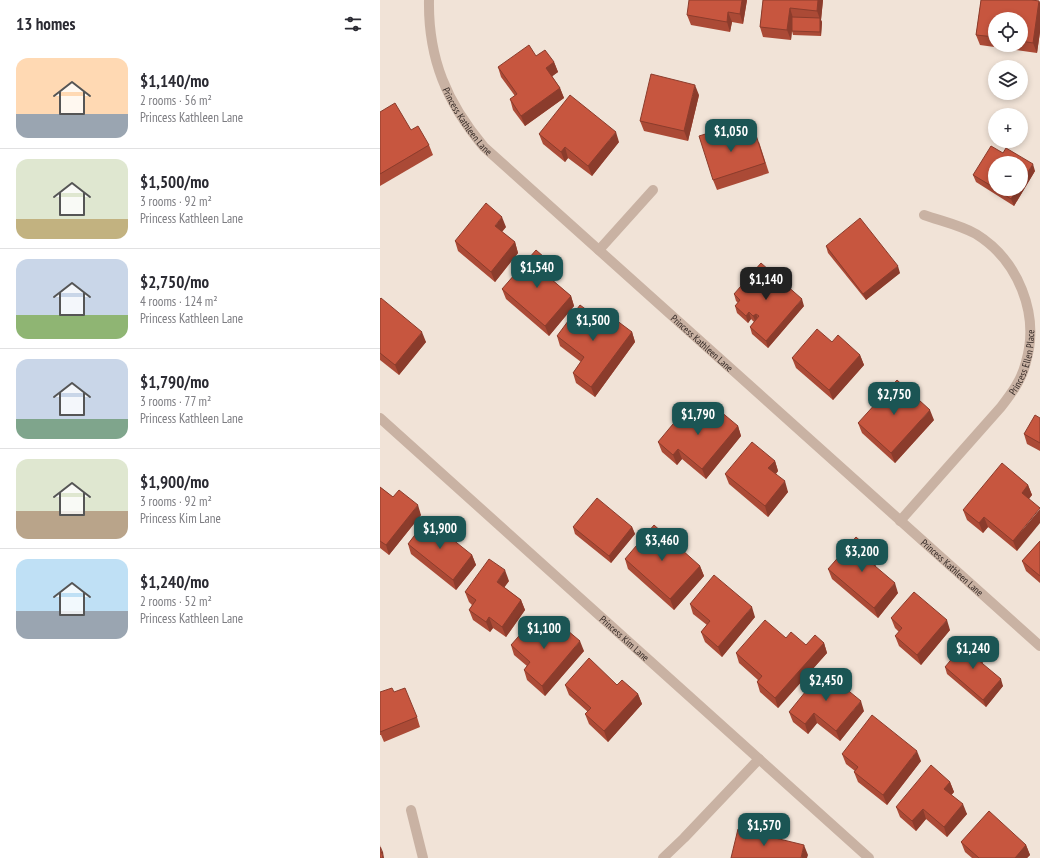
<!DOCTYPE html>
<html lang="en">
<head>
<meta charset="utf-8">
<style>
  :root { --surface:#fff; --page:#f2f2f3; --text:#2b2b33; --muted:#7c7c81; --line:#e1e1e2; --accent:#1b5554 }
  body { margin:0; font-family:"PT Sans Narrow",sans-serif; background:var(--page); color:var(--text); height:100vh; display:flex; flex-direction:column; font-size:15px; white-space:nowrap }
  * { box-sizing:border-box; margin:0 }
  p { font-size:13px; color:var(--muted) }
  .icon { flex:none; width:22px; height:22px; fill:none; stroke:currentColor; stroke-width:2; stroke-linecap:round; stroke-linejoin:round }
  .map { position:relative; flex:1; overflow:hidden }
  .details { display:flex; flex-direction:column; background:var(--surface); width:380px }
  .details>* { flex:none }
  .fabs { position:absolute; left:608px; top:12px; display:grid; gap:8px }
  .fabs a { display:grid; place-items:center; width:40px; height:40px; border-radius:50%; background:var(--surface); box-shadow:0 2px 6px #0003; font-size:20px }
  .price { position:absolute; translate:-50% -34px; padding:0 9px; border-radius:8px; background:var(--accent); color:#fff; font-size:13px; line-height:26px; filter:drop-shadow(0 1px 2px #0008) }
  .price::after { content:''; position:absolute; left:50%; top:24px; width:12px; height:9px; margin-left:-6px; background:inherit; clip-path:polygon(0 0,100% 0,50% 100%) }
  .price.active { background:#222; color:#fff }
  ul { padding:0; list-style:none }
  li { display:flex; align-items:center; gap:12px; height:100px; padding:0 16px }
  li+li { border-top:1px solid var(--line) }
  li span { display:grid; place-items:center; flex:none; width:112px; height:80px; border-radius:12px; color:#555 }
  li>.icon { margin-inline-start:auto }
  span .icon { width:48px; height:48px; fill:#fffc; stroke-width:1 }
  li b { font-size:17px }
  h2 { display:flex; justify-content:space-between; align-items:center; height:48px; padding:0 16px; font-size:17px }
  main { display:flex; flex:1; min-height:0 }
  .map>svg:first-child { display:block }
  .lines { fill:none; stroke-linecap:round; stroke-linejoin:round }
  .street { stroke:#c9b2a3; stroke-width:10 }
  .wall { fill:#ab4a36; fill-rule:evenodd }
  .shaded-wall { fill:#8b3c2c }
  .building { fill:#c7563f; stroke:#8b3c2c }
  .labels { text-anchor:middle; stroke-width:3; stroke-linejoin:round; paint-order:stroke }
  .street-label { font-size:10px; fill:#342925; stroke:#f9ede3 }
</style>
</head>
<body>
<main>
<section class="details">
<h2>13 homes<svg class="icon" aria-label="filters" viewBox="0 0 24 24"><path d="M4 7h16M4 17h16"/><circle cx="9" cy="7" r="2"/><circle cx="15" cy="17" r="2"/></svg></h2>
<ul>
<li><span style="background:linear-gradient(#ffd9b3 70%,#9aa5b1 0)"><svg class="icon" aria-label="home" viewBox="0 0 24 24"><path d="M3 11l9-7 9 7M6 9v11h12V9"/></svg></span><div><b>$1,140/mo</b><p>2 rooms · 56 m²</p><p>Princess Kathleen Lane</p></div></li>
<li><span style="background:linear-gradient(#dfe7d0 75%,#c2b280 0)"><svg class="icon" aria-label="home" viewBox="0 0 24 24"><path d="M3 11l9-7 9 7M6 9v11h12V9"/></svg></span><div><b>$1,500/mo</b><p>3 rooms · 92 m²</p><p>Princess Kathleen Lane</p></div></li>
<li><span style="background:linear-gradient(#c9d6e8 70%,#8fb573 0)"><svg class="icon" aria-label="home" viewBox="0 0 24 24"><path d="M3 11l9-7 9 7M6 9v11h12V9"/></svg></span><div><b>$2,750/mo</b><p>4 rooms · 124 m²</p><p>Princess Kathleen Lane</p></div></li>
<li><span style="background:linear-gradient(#c9d6e8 75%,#7fa58c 0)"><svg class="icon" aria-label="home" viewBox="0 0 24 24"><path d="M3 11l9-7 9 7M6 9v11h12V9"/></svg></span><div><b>$1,790/mo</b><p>3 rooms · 77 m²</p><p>Princess Kathleen Lane</p></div></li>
<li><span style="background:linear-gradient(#dfe7d0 65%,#b9a48a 0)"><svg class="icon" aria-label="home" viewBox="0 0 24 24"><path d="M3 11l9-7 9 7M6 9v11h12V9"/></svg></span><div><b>$1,900/mo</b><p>3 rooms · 92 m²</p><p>Princess Kim Lane</p></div></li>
<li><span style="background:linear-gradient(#bfe0f5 65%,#9aa5b1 0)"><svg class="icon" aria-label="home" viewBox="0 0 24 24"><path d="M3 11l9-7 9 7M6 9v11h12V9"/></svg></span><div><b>$1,240/mo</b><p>2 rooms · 52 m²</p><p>Princess Kathleen Lane</p></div></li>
</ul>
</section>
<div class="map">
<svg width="660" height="858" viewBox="0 0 660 858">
  <rect width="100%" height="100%" fill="#f1e3d7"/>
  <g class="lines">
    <!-- street -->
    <g class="street">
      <path id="s1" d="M49,0C48,59 67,103 104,147L660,646"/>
      <path d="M219,250L273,190"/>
      <path id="s2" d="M0,418L489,858"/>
      <path id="s3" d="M520,521L621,407C632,393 642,379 646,362C660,314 638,260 596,234C580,225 561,221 544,215"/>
      <path d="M31,810L43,858"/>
      <path d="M283,858L304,838L379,759"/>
    </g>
  </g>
  <!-- wall -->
  <g class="wall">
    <path d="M367,0L363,24L352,22L350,32L311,25L307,15Z"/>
    <path d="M383,0H443L441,20L442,22L441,36L413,35L412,31L411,40L383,37L380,27Z"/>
    <path d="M601,0H652L659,1L660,3V32L657,53L600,45L596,35ZM615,19H641V45H615Z"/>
    <path d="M156,56L174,62L178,72L172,76L180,88L184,98L145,126L133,110L130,99L135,96L121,77L118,67Z"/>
    <path d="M319,95L308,141L264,131L260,121Z"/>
    <path d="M0,112L31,130L49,145L53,155L0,186Z"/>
    <path d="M159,134L239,142L212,176L188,158L185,162L163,144Z"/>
    <path d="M379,142L389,173L337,190L333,180Z"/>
    <path d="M623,153L655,171L634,206L596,182L593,175ZM615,163L641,189H615Z"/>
    <path d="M126,227L122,232L135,242L138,253L115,282L78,251L75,241Z"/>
    <path d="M446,246L520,273L486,300L448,253Z"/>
    <path d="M172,264L176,274L171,279L191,296L194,306L169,336L126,299L122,289Z"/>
    <path d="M354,294L424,306L388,348L372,334L370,327L374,322L371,319L368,323L357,313L355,306L358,303L356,301Z"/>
    <path d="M0,299L46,342L19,375L0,360Z"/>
    <path d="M227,325L252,332L255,342L215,397L196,383L193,373L201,362L180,346L177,336Z"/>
    <path d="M452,342L480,355L484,365L453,400L416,368L412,358Z"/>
    <path d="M660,418V451L647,444L644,434Z"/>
    <path d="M554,420L515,463L482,433L478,423Z"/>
    <path d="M329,424L358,426L361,436L326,479L302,459L297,465L282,452L278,442Z"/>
    <path d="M395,461L398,471L396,474L408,492L388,517L349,484L345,474Z"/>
    <path d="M648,485L652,495L649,499L637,551L608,527L603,533L587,520L583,510Z"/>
    <path d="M0,487L13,497L41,515L9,555L0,548Z"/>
    <path d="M193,527H252L255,534L231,563L195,534Z"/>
    <path d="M660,541V583L646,571L642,561Z"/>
    <path d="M28,544L92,555L96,565L76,590L31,554Z"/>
    <path d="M245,559L320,566L324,576L294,610L248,569Z"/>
    <path d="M498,563L495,566L518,593L498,618L452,579L448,569Z"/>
    <path d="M129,581L124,587L141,600L145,610L126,637L113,628L110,632L93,620L89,610L92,605L89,602L85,592Z"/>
    <path d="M310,604L375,617L342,657L325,642L321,632L327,625L313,614Z"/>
    <path d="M511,618L570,630L541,665L519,646L515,636L519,632L515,628Z"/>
    <path d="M170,637L204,651L165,696L147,680L144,670L147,666L134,655L131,645Z"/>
    <path d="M406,638L426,645L444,643L447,653L398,708L380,692L377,682L378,680L359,663L356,653Z"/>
    <path d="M607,657L602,663L623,686L606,707L567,674L565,667Z"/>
    <path d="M185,685L258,694L262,704L228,742L209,724L205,714L208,712L189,695Z"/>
    <path d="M0,692H14L37,717L40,727L4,742L1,735H0Z"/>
    <path d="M484,711L460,741L437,723L428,734L413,722L409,712Z"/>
    <path d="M462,754L541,761L507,805L478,782L474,772L475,771L466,764Z"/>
    <path d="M570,782L574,792L571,795L587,814L567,837L546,819L536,831L520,817L516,807Z"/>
    <path d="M581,842L646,845L650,855L647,858H592L585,852Z"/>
  </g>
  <!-- shaded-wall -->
  <g class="shaded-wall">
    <path d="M362,0H367L363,24L360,14Z"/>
    <path d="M438,0H443L441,20L442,22L441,36L440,32V19L437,11Z"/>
    <path d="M659,1L660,3V32L657,53L653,43Z"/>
    <path d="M410,8L413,18L411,40L407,30Z"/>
    <path d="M348,12L352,22L350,32L347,22Z"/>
    <path d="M174,62L178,72L170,78L166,68Z"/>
    <path d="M315,85L319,95L308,141L304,131Z"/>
    <path d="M180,88L184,98L145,126L141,116Z"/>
    <path d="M236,132L239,142L212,176L208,166Z"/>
    <path d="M185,147L188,158L185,162L181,152Z"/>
    <path d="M653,164L655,171L634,206L631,199L637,189H641V183Z"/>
    <path d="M122,217L126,227L118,236L115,226Z"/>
    <path d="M135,242L138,253L115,282L111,272Z"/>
    <path d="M172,264L176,274L168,283L164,273Z"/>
    <path d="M518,266L520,273L486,300L483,294Z"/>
    <path d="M191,296L194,306L169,336L165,326Z"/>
    <path d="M422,299L424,306L388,348L386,341Z"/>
    <path d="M369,312L371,319L368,323L366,316Z"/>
    <path d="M376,314L379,321L376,323L373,316Z"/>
    <path d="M42,332L46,342L19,375L15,365Z"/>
    <path d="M252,332L255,342L215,397L211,387Z"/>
    <path d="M480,355L484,365L453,400L449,390Z"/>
    <path d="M550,410L554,420L515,463L511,453Z"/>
    <path d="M358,426L361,436L326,479L322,469Z"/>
    <path d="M298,449L302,459L297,465L293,455Z"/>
    <path d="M395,461L398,471L392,478L388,468Z"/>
    <path d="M405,481L408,492L388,517L385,506Z"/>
    <path d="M648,485L652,495L645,503L642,493Z"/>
    <path d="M38,505L41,515L9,555L6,545Z"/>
    <path d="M660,509V523L637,551L633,541Z"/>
    <path d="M604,517L608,527L603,533L599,523Z"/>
    <path d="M252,527L255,534L231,563L229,556Z"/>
    <path d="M494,553L498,563L491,570L488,560Z"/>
    <path d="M92,555L96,565L76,590L73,580Z"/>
    <path d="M320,566L324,576L294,610L290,599Z"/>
    <path d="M125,570L129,581L121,592L117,582Z"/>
    <path d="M515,583L518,593L498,618L494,608Z"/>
    <path d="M141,600L145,610L126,637L122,627Z"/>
    <path d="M372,607L375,617L342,657L338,647Z"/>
    <path d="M109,617L113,628L110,632L106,622Z"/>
    <path d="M567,620L570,630L541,665L537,655Z"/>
    <path d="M200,641L204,651L165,696L162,686Z"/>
    <path d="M444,643L447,653L398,708L395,698Z"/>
    <path d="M604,650L607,657L600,666L597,659Z"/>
    <path d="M621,679L623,686L606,707L603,700Z"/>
    <path d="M258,694L262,704L228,742L224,731Z"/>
    <path d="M481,701L484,711L460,741L456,731Z"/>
    <path d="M434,713L437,723L428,734L425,724Z"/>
    <path d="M537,751L541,761L507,805L503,795Z"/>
    <path d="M570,782L574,792L568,799L564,789Z"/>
    <path d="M583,804L587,814L567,837L564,827Z"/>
    <path d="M543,809L546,819L536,831L532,821Z"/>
    <path d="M0,845L3,852L4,858H3Z"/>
    <path d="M424,845L428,855L427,858H421Z"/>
    <path d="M646,845L650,855L647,858H635Z"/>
  </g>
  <!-- building -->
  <g class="building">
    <path d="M309,0H362L360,14L348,12L347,22L307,15Z"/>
    <path d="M383,0H438L437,11L410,8L407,30L380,27Z"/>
    <path d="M601,0H652L659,1L653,43L641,41V19H615V37L596,35Z"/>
    <path d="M412,17L440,18V32L412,31Z"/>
    <path d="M149,45L156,56L165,50L174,62L166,68L180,88L141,116L130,99L137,94L118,67Z"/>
    <path d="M271,74L315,85L304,131L260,121Z"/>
    <path d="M190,95L236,132L208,166L185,147L181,152L159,134Z"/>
    <path d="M15,103L31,130L38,126L49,145L0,174V112Z"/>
    <path d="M345,128L349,140L375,132L385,163L333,180L319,136Z"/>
    <path d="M611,146L623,153L626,148L653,164L641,183V163H615V188L593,175Z"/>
    <path d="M616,189H637L631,199Z"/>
    <path d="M106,203L122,217L115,226L135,242L111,272L75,241Z"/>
    <path d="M480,218L518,266L483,294L446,246Z"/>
    <path d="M156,250L172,264L164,273L191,296L165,326L122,289Z"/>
    <path d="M381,263L422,299L386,341L370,327L379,316L376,314L373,316L369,312L366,316L355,306L360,300L354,294Z"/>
    <path d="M1,298L42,332L15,365L0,353V299Z"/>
    <path d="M200,305L227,325L232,317L252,332L211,387L193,373L204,357L177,336Z"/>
    <path d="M437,329L452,342L458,335L480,355L449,390L412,358Z"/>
    <path d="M517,380L550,410L511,453L478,423Z"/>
    <path d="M308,406L329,424L340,411L358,426L322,469L298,449L293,455L278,442Z"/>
    <path d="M655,415L660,418V443L644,434Z"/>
    <path d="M372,442L395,461L388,468L405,481L385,506L345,474Z"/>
    <path d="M622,463L648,485L642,493L660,508L633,541L604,517L599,523L583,510Z"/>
    <path d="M0,487L13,497L19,490L38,505L6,545L0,541Z"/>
    <path d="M217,498L252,527L229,556L193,527Z"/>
    <path d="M47,519L92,555L73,580L28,544Z"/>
    <path d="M274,525L320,566L290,599L245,559Z"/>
    <path d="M476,537L494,553L488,560L515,583L494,608L448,569Z"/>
    <path d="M660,541V576L642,561Z"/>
    <path d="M109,559L125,570L117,582L141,600L122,627L109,617L106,622L89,610L96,600L85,592Z"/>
    <path d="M334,575L372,607L338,647L321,632L330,621L310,604Z"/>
    <path d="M534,592L567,620L537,655L515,636L522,628L511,618Z"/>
    <path d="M385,620L406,638L411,632L426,645L435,635L444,643L395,698L377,682L382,676L356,653Z"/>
    <path d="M152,621L170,637L181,625L200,641L162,686L144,670L150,662L131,645Z"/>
    <path d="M589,638L604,650L597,659L621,679L603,700L565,667Z"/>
    <path d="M209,658L237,685L242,680L258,694L224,731L205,714L211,708L185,685Z"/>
    <path d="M443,670L481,701L456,731L434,713L425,724L409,712Z"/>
    <path d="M12,688L14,692L25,688L37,717L0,732V692Z"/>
    <path d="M492,715L537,751L503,795L474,772L478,767L462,754Z"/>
    <path d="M551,765L570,782L564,789L583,804L564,827L543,809L532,821L516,807Z"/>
    <path d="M609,811L646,845L635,858H599L581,842Z"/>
    <path d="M358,829L424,845L421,858H351Z"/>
    <path d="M0,847L3,858H0Z"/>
  </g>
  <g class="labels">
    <!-- street labels -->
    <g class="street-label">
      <text dy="4" stroke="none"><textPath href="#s1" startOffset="130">Princess Kathleen Lane</textPath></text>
      <text dy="4" stroke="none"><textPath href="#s1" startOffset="454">Princess Kathleen Lane</textPath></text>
      <text dy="4" stroke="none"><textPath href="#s3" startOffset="203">Princess Ellen Place</textPath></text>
      <text dy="4" stroke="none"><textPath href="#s1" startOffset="790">Princess Kathleen Lane</textPath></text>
      <text dy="4" stroke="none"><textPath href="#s2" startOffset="329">Princess Kim Lane</textPath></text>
    </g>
  </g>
</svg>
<div class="fabs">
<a><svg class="icon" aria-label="locate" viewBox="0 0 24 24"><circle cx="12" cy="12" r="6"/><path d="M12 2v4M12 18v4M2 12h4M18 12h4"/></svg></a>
<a><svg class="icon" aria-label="layers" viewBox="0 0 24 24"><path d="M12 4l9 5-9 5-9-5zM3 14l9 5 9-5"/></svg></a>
<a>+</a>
<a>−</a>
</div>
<b class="price" style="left:351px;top:153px">$1,050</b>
<b class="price" style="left:157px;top:289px">$1,540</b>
<b class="price active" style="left:386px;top:301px">$1,140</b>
<b class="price" style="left:213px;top:342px">$1,500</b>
<b class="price" style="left:514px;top:416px">$2,750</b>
<b class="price" style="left:318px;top:436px">$1,790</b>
<b class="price" style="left:60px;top:550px">$1,900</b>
<b class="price" style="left:282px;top:562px">$3,460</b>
<b class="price" style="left:482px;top:573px">$3,200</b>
<b class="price" style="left:164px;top:650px">$1,100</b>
<b class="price" style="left:593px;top:670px">$1,240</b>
<b class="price" style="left:446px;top:702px">$2,450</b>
<b class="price" style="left:384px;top:847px">$1,570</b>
</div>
</main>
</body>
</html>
